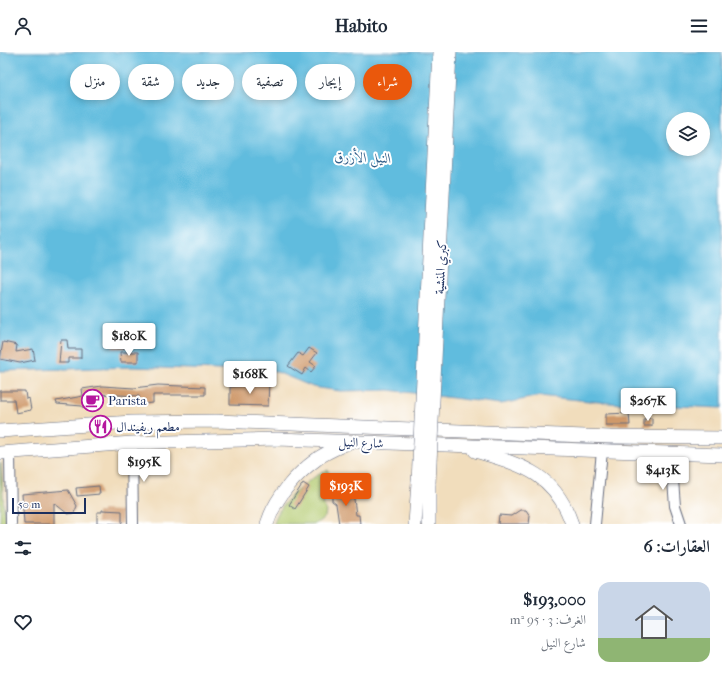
<!DOCTYPE html>
<html lang="ar">
<head>
<meta charset="utf-8">
<style>
  :root { --surface:#fff; --page:#f2f2f3; --text:#1f2937; --muted:#747a83; --line:#e0e1e3; --accent:#ea580c }
  body { margin:0; font-family:"IM FELL French Canon",Amiri,serif; background:var(--page); color:var(--text); direction:rtl; height:100vh; display:flex; flex-direction:column; font-size:15px; white-space:nowrap }
  * { box-sizing:border-box; margin:0 }
  p { font-size:13px; color:var(--muted) }
  .icon { flex:none; width:22px; height:22px; fill:none; stroke:currentColor; stroke-width:2; stroke-linecap:round; stroke-linejoin:round }
  .map { position:relative; height:472px; overflow:hidden; direction:ltr }
  .side { display:flex; flex-direction:column; background:var(--surface); flex:1 }
  .side>* { flex:none }
  .hud { position:absolute; left:12px; top:12px; width:400px; height:36px; direction:rtl; display:flex; gap:8px }
  .fabs { position:absolute; left:666px; top:60px; display:grid; gap:8px }
  .fabs a { display:grid; place-items:center; width:44px; height:44px; border-radius:50%; background:var(--surface); box-shadow:0 2px 6px #0003; font-size:20px }
  .scale { position:absolute; left:12px; bottom:10px; width:74px; box-sizing:border-box; padding-left:4px; border:2px solid #1b2f5e; border-top:0; font-size:11px; line-height:14px; white-space:nowrap; color:#1b2f5e; -webkit-text-stroke:3px #fff; paint-order:stroke }
  .price { position:absolute; translate:-50% -34px; padding:0 9px; border-radius:4px; background:#fff; color:#222; font-size:13px; line-height:26px; filter:drop-shadow(0 1px 2px #0008) }
  .price::after { content:''; position:absolute; left:50%; top:24px; width:12px; height:9px; margin-left:-6px; background:inherit; clip-path:polygon(0 0,100% 0,50% 100%) }
  .price.on { background:var(--accent); color:#fff }
  ul { padding:0; list-style:none }
  li { display:flex; align-items:center; gap:12px; height:100px; padding:0 12px }
  li+li { border-top:1px solid var(--line) }
  li span { display:grid; place-items:center; flex:none; width:112px; height:80px; border-radius:12px; color:#555 }
  li>.icon { margin-inline-start:auto }
  span .icon { width:48px; height:48px; fill:#fffc; stroke-width:1 }
  li b { font-size:17px }
  h2 { display:flex; justify-content:space-between; align-items:center; height:48px; padding:0 12px; font-size:17px }
  .pill { padding:0 14px; border-radius:18px; background:var(--surface); box-shadow:0 2px 6px #0003; font-size:14px; line-height:36px }
  .pill.on { background:var(--accent); color:#fff }
  header { display:flex; justify-content:space-between; align-items:center; height:52px; padding:0 12px; background:var(--surface); font-size:18px; font-weight:700 }
  .map>svg:first-child { display:block }
  .green { fill:#b3ca6f; stroke:#677c66 }
  .water { fill:#60bcde; stroke:#3e769e; fill-rule:evenodd }
  .building { fill:#cf996a }
  .lines { fill:none; stroke-linecap:round; stroke-linejoin:round }
  .minor-casing { stroke:#666c7f; stroke-width:12 }
  .major-casing { stroke:#666c7f; stroke-width:14 }
  .minor { stroke:#fff; stroke-width:10 }
  .major { stroke:#fff; stroke-width:13 }
  .major-bridge-casing { stroke:#666c7f; stroke-width:14; stroke-linecap:butt }
  .major-bridge { stroke:#fff; stroke-width:13 }
  .labels { text-anchor:middle; stroke-width:4; stroke-linejoin:round; paint-order:stroke }
  .street-label { font-size:13px; fill:#1b2f5e; stroke:#fff }
  .poi-label { font-size:13px; fill:#1b2f5e; stroke:#fff; text-anchor:start }
  .water-label { font-size:14px; font-style:italic; fill:#33608b; stroke:#fff }
</style>
</head>
<body>
<header><svg class="icon" aria-label="menu" viewBox="0 0 24 24"><path d="M4 6h16M4 12h16M4 18h16"/></svg>Habito<svg class="icon" aria-label="person" viewBox="0 0 24 24"><circle cx="12" cy="8" r="4"/><path d="M4 21q1-7 8-7t8 7"/></svg></header>
<div class="map">
<svg width="722" height="472" viewBox="0 0 722 472">
  <rect width="100%" height="100%" fill="#fff"/>
  <filter id="ink" filterUnits="userSpaceOnUse"><feTurbulence type="fractalNoise" baseFrequency=".025" numOctaves="2"/><feDisplacementMap in="SourceGraphic" scale="8" xChannelSelector="R" yChannelSelector="G"/><feConvolveMatrix kernelMatrix="1 2 1 2 8 2 1 2 1" color-interpolation-filters="sRGB"/></filter>
  <filter id="wash" filterUnits="userSpaceOnUse"><feTurbulence type="fractalNoise" baseFrequency=".012" numOctaves="4" result="noise"/><feDisplacementMap in="SourceGraphic" scale="16" xChannelSelector="R" yChannelSelector="G"/><feGaussianBlur stdDeviation="0.9" result="paint"/><feColorMatrix in="noise" values="0 0 0 0 0 0 0 0 0 0 0 0 0 0 0 0 0 1.4 0 .05"/><feComposite in="paint" operator="in"/></filter>
  <g filter="url(#wash)">
    <rect width="100%" height="100%" fill="#f1ddbc"/>
    <!-- green -->
    <g class="green">
      <path d="M0,411H1L5,472H0Z"/>
      <path d="M328,418L331,440L323,451L326,458L325,465L315,472H274C276,453 311,424 328,418Z"/>
    </g>
    <!-- water -->
    <path class="water" d="M0,0H722V356L609,351L540,344L501,352L389,338L340,339L313,335L277,320L132,315L0,319ZM673,67H703V97H673Z"/>
    <g id="blocks">
      <!-- building -->
      <g class="building">
        <rect x="113" y="285" width="12" height="11"/>
        <path d="M61,288H67L68,297H81V306H68V311H59Z"/>
        <path d="M3,290L17,293L16,300L33,297L35,308L20,311L0,307Z"/>
        <path d="M309,296L317,301L310,310L316,314L311,320L306,316L302,323L288,314L298,301L303,304Z"/>
        <path d="M120,300H138V310H121Z"/>
        <path d="M269,328L268,354L230,353V335L261,332V329Z"/>
        <path d="M158,333L205,335V343H153V351L141,352L139,344L96,342L97,354L83,356L82,354L57,352L56,349L83,344L82,337L102,334L134,336Z"/>
        <path d="M0,339H25L26,347L29,346L31,358L16,361L14,348H0Z"/>
        <path d="M629,361L630,373H606V362Z"/>
        <path d="M652,366V374H644V367Z"/>
        <path d="M303,431L309,435L295,457L289,453Z"/>
        <path d="M99,434L100,442L77,444L76,436Z"/>
        <path d="M336,437L345,440L353,439L356,463H359L360,472H339L336,452L332,449V443Z"/>
        <path d="M68,438L77,454L74,461L68,462L54,451V472H24L22,442Z"/>
        <path d="M102,458L122,459V470L121,472L97,471V460H102Z"/>
        <path d="M520,458H526L530,464L529,472H498L499,463L511,464Z"/>
      </g>
    </g>
  </g>
  <g filter="url(#ink)">
    <use href="#blocks" fill-opacity="0" stroke="#666c7f" stroke-width="1"/>
    <g class="lines">
      <defs>
        <g id="minor">
          <path d="M132,391L133,472"/>
          <path d="M10,400L11,472"/>
          <path d="M671,402L675,454L681,472"/>
          <path d="M595,472L602,399"/>
        </g>
        <g id="major">
          <path d="M0,379L132,370L216,369L610,385L722,386"/>
          <path d="M475,399C522,413 555,421 572,472"/>
          <path d="M0,401L132,391L277,387L722,403"/>
          <path d="M267,472C275,446 295,423 317,407C326,400 339,395 350,390"/>
          <path d="M415,472L418,430"/>
          <path d="M429,472V431"/>
        </g>
      </defs>
      <!-- minor casing -->
      <use href="#minor" class="minor-casing"/>
      <!-- major casing -->
      <use href="#major" class="major-casing"/>
      <!-- minor -->
      <use href="#minor" class="minor"/>
      <!-- major -->
      <use href="#major" class="major"/>
      <defs>
        <g id="major-bridge">
          <path d="M418,430L439,0"/>
          <path d="M429,431L450,0"/>
        </g>
      </defs>
      <!-- major-bridge casing -->
      <use href="#major-bridge" class="major-bridge-casing"/>
      <!-- major-bridge -->
      <use href="#major-bridge" class="major-bridge"/>
    </g>
  </g>
  <!-- icons -->
  <defs>
    <symbol id="cafe-ring" viewBox="-11 -11 22 22"><circle r="9.5" fill="#fff" stroke="#b5179e" stroke-width="1.5"/><path d="M-5.5-4.5H6V0H3Q3 3.5 0 3.5H-2.5Q-5.5 3.5-5.5 0ZM3-3.2v2h1.7v-2ZM-6 4.5H4V6H-6Z" fill="#b5179e"/></symbol>
    <symbol id="restaurant-ring" viewBox="-11 -11 22 22"><circle r="9.5" fill="#fff" stroke="#b5179e" stroke-width="1.5"/><path d="M-5-6h1v4h1v-4h1v4h1v-4h1v5L-1.5 .5V6h-2V.5L-5-1ZM5-6V6H3V1.5H1.5Q1.5-4 5-6Z" fill="#b5179e"/></symbol>
  </defs>
  <g fill-rule="evenodd">
    <use href="#cafe-ring" x="80" y="336" width="25" height="25"/>
    <use href="#restaurant-ring" x="88" y="362" width="25" height="25"/>
  </g>
  <g class="labels">
    <!-- street labels -->
    <g class="street-label">
      <text transform="translate(440 215) rotate(-87)" y="5">كبري المنشية</text>
      <text transform="translate(361 390) rotate(2)" y="5">شارع النيل</text>
    </g>
    <!-- poi labels -->
    <g class="poi-label">
      <text x="108" y="353">Parista</text>
      <text x="116" y="379">مطعم ريفيندال</text>
    </g>
    <!-- water labels -->
    <g class="water-label">
      <text transform="translate(363 105) rotate(2)" y="5">النيل الأزرق</text>
    </g>
  </g>
</svg>
<div class="fabs">
<a><svg class="icon" aria-label="layers" viewBox="0 0 24 24"><path d="M12 4l9 5-9 5-9-5zM3 14l9 5 9-5"/></svg></a>
</div>
<div class="scale">50 m</div>
<b class="price" style="left:129px;top:305px">$180K</b>
<b class="price" style="left:250px;top:343px">$168K</b>
<b class="price" style="left:648px;top:370px">$267K</b>
<b class="price" style="left:144px;top:431px">$195K</b>
<b class="price" style="left:663px;top:439px">$413K</b>
<b class="price on" style="left:346px;top:455px">$193K</b>
<div class="hud">
<a class="pill on">شراء</a>
<a class="pill">إيجار</a>
<a class="pill">تصفية</a>
<a class="pill">جديد</a>
<a class="pill">شقة</a>
<a class="pill">منزل</a>
</div>
</div>
<section class="side">
<h2>العقارات: 6<svg class="icon" aria-label="filters" viewBox="0 0 24 24"><path d="M4 7h16M4 17h16"/><circle cx="9" cy="7" r="2"/><circle cx="15" cy="17" r="2"/></svg></h2>
<ul>
<li><span style="background:linear-gradient(#c9d6e8 70%,#8fb573 0)"><svg class="icon" aria-label="home" viewBox="0 0 24 24"><path d="M3 11l9-7 9 7M6 9v11h12V9"/></svg></span><div><b>$193,000</b><p>الغرف: 3 · 95 m²</p><p>شارع النيل</p></div><svg class="icon" aria-label="heart" viewBox="0 0 24 24"><path d="M12 20l-8-8c-3-5 5-10 8-4 3-6 11-1 8 4z"/></svg></li>
</ul>
</section>
</body>
</html>
